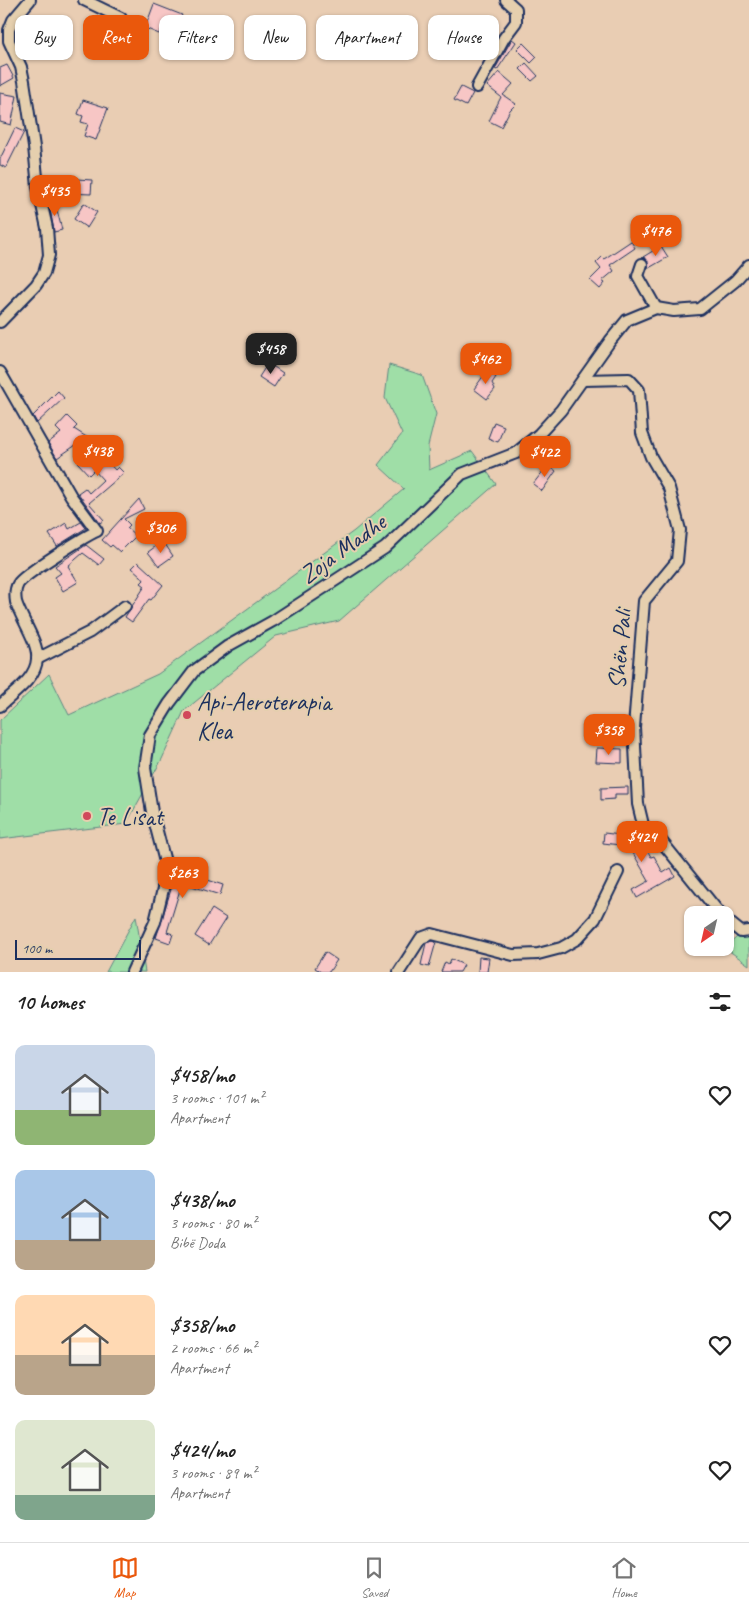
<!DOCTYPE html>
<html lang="en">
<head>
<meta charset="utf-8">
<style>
  :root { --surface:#fff; --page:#f2f2f2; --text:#222; --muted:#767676; --line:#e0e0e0; --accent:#ea580c }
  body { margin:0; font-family:Caveat,sans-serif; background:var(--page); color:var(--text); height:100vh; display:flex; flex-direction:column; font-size:19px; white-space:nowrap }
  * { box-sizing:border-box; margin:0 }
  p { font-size:16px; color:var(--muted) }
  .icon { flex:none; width:28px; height:28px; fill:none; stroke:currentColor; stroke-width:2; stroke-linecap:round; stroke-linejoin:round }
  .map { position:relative; height:972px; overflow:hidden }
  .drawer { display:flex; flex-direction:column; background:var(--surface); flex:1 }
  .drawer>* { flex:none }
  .banner { position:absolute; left:15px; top:15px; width:720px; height:45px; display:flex; gap:10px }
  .needle { width:32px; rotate:214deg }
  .controls { position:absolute; left:684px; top:906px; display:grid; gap:10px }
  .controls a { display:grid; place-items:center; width:50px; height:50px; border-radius:10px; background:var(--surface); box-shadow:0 1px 4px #0004; font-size:25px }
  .scale { position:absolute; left:15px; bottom:12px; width:126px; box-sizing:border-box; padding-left:5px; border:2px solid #1b2f5e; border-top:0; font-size:14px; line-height:18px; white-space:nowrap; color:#1b2f5e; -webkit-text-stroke:4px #e5cfae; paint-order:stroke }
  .price { position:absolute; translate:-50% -42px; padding:0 11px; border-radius:10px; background:var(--accent); color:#fff; font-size:16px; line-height:32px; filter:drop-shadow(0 1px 2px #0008) }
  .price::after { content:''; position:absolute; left:50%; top:30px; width:15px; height:11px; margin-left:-8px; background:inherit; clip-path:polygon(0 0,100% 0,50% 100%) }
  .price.on { background:#222; color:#fff }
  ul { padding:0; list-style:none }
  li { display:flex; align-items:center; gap:15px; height:125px; padding:0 15px }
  li span { display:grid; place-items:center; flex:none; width:140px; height:100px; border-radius:10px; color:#555 }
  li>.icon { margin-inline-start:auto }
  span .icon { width:60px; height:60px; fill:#fffc; stroke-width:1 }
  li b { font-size:21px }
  h2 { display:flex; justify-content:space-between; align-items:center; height:60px; padding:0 15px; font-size:21px }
  .chip { padding:0 18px; border-radius:10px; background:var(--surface); box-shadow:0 1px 4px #0004; font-size:18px; line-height:45px }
  .chip.on { background:var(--accent); color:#fff }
  .menu { display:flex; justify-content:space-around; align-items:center; height:70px; border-top:1px solid var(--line); background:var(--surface); font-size:14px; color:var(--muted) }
  .menu a { display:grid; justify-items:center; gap:2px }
  .menu .on { color:var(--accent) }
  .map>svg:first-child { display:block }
  .green { fill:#9fdea7; stroke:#5d8682 }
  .building { fill:#f7c6c5; stroke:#1b2f5e }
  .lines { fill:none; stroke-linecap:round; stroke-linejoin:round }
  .minor-casing { stroke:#1b2f5e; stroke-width:14 }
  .minor { stroke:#e5cfae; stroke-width:10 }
  .poi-dot { fill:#d1495b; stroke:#e5cfae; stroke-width:2 }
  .labels { text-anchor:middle; stroke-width:4; stroke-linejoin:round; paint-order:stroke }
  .street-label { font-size:25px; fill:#1b2f5e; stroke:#e5cfae }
  .poi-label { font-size:25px; fill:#1b2f5e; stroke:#e5cfae; text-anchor:start }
</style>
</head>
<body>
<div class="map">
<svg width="749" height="972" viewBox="0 0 749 972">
  <rect width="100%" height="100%" fill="#e9cdb3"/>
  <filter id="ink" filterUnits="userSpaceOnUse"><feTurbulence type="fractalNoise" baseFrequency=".02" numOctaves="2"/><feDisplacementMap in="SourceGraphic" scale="10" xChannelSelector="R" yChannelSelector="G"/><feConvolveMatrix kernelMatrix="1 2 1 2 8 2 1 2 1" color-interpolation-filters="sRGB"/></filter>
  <g filter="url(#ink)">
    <!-- green -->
    <g class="green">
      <path d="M389,365L422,375L436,414L428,446L429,470L472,451L496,484L339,621L276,636L184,711L162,759L126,824L0,839V720L49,674L69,715L158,674L354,531L404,489L378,465L402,434L385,398Z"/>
      <path d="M136,916L145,972H106Z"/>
      <path d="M749,926V965L725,948Z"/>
    </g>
    <!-- building -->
    <g class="building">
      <path d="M154,4L182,15L173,35L161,30L159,34L145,28Z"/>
      <path d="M512,39L516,42L497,70L495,69Z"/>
      <path d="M523,43L537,57L531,63L517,49Z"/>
      <path d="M526,63L538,76L532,81L520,69Z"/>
      <path d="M7,65L14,78L0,86V68Z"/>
      <path d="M499,72L513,84L503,95L516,104L510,110L501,127L489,121L501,97L487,86Z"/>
      <path d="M461,87L473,93L466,106L454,100Z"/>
      <path d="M0,93L17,96L11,125L0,122Z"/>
      <path d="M83,100L108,108L96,140L84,136L88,124L81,122L83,116L78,114Z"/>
      <path d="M15,128L24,132L6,168L0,165V159Z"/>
      <path d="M77,179L92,180L91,194L67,193L79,200L53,199L54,184L76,187Z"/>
      <path d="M55,202L62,230L54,232L49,203Z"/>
      <path d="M84,203L97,212L87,228L74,219Z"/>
      <path d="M631,241L635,248L610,265L614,271L602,281L605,283L600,289L590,280L601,269L596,263L602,257L604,259Z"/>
      <path d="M661,246L668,257L649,268L647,260L643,257Z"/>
      <path d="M268,363L283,373L274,387L259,377Z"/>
      <path d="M487,371L496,377L492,383L495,389L487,399L474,389Z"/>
      <path d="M58,391L64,398L37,423L33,416Z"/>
      <path d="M67,416L77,426L74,429L88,438L82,449L76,445L57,458L48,443L61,433L56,428Z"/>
      <path d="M494,422L504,426L498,442L488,438Z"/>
      <path d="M95,448L115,470L118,467L124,473L89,503L104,520L100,523L78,493L85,488L89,493L103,480L94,470L89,475L78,463Z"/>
      <path d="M548,465L556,471L542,491L533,484Z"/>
      <path d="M139,499L144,509L124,519L130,525L127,528L136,536L120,552L112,545L110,547L102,540Z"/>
      <path d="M81,522L86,528L57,546L49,534L66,523L69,529Z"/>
      <path d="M163,541L173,556L159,566L148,552Z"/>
      <path d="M86,545L104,559L99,565L83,553L68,566L78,582L63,591L55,577L61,573L55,566Z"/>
      <path d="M138,562L163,585L151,600L149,599L132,622L125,617L145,586L141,583L144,580L141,576L132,568Z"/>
      <path d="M597,748L622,749V763L596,762Z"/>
      <path d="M628,787V794H615V799L601,800V788Z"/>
      <path d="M604,833L637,837L635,851L642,847L646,848L651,857L654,856L663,873L671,868L675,876L637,898L633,890L649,881L629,846L603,843Z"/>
      <path d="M177,870L223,885L220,895L182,883L167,932L173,934L170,943L156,938Z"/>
      <path d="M212,909L226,918L209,945L195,936Z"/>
      <path d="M432,941L436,942L429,967L421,965L426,943Z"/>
      <path d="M325,952L337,960L329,972H321L315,968Z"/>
      <path d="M479,957L489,958L487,972H478Z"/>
      <path d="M451,959L464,965L460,972H441L445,962L449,964Z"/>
    </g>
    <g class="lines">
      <defs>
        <g id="minor">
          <path d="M84,0L121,18"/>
          <path d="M477,87L504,38L516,22V9L506,0"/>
          <path d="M642,264L638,276L656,308"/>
          <path d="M0,322L36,285L44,273L49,255L47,228L38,187L34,147L24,81L21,67L9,41V30L13,20L30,0"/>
          <path d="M0,372L71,496L97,531C84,537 24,574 18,584C15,589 15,596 16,602C21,619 39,643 37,659C36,679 13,693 0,706"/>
          <path d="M583,380L629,379L639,390L642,433L651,457L669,488L680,530L677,561L644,601L634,727L638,804L644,829L645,841"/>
          <path d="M37,659L90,632L125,606"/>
          <path d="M644,829L662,842L721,915"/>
          <path d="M725,919L741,932L749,931"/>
          <path d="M132,972L155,922L163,889L165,862L152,812L145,768L150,735L169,704L194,671L228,646L273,621L385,548L462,474L516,453L539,434L561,410L610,341L627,320L656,308L674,311L700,309L735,281L749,265"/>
          <path d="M399,972L421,938L432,934L513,955L538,954L561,948L577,939L595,919L618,872"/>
        </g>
      </defs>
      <!-- minor casing -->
      <use href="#minor" class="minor-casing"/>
      <!-- minor -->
      <use href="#minor" class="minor"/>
    </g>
  </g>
  <!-- markers -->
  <g class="poi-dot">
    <circle cx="187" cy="715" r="5"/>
    <circle cx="87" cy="816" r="5"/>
  </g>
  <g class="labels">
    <!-- street labels -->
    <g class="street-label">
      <text transform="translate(342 548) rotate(-36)" y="9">Zoja Madhe</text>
      <text transform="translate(619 649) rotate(-85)" y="9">Shën Pali</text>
    </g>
    <!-- poi labels -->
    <g class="poi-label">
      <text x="197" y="710">Api-Aeroterapia<tspan x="197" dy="29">Klea</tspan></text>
      <text x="97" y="825">Te Lisat</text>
    </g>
  </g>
</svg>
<div class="controls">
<a><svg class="needle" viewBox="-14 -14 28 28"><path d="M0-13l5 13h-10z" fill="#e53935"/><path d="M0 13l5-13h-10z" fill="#767676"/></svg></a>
</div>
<div class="scale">100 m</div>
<b class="price" style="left:55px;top:217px">$435</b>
<b class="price" style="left:656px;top:257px">$476</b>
<b class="price on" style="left:271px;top:375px">$458</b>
<b class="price" style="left:486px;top:385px">$462</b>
<b class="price" style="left:98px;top:477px">$438</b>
<b class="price" style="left:545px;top:478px">$422</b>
<b class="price" style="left:161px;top:554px">$306</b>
<b class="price" style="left:609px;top:756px">$358</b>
<b class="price" style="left:642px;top:863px">$424</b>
<b class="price" style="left:183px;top:899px">$263</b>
<div class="banner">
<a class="chip">Buy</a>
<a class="chip on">Rent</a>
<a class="chip">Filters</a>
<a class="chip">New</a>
<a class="chip">Apartment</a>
<a class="chip">House</a>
</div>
</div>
<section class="drawer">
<h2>10 homes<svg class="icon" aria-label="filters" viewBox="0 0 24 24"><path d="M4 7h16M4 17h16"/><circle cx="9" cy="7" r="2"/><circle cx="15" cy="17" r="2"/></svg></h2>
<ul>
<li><span style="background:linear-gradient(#c9d6e8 65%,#8fb573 0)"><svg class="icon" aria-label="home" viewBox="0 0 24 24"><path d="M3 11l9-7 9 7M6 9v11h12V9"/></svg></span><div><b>$458/mo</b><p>3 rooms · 101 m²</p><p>Apartment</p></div><svg class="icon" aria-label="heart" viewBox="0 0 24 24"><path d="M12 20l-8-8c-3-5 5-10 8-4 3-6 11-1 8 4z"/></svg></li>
<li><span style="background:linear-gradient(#a9c7e8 70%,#b9a48a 0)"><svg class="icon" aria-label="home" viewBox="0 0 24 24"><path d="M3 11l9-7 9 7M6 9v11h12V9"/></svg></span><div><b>$438/mo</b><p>3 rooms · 80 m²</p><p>Bibë Doda</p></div><svg class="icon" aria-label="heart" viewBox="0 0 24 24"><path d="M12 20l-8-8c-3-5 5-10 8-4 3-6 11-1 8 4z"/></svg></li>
<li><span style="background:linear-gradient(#ffd9b3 60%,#b9a48a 0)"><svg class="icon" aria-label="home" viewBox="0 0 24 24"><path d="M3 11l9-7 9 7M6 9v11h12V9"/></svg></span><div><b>$358/mo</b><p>2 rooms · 66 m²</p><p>Apartment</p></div><svg class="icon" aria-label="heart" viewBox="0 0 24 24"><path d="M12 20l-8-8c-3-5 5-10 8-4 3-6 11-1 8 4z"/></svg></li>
<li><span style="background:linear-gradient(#dfe7d0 75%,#7fa58c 0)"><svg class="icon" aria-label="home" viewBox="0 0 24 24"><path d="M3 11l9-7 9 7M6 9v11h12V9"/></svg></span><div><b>$424/mo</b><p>3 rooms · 89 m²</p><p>Apartment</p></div><svg class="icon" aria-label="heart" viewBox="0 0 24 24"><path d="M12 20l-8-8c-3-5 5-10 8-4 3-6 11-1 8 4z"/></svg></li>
</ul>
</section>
<nav class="menu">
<a class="on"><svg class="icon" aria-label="map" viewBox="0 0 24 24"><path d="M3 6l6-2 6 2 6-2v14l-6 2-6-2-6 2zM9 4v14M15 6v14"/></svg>Map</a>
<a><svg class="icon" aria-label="saved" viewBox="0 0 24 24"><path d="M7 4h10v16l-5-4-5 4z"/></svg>Saved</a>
<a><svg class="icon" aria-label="home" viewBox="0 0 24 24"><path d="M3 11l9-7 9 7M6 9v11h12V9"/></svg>Home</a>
</nav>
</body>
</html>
